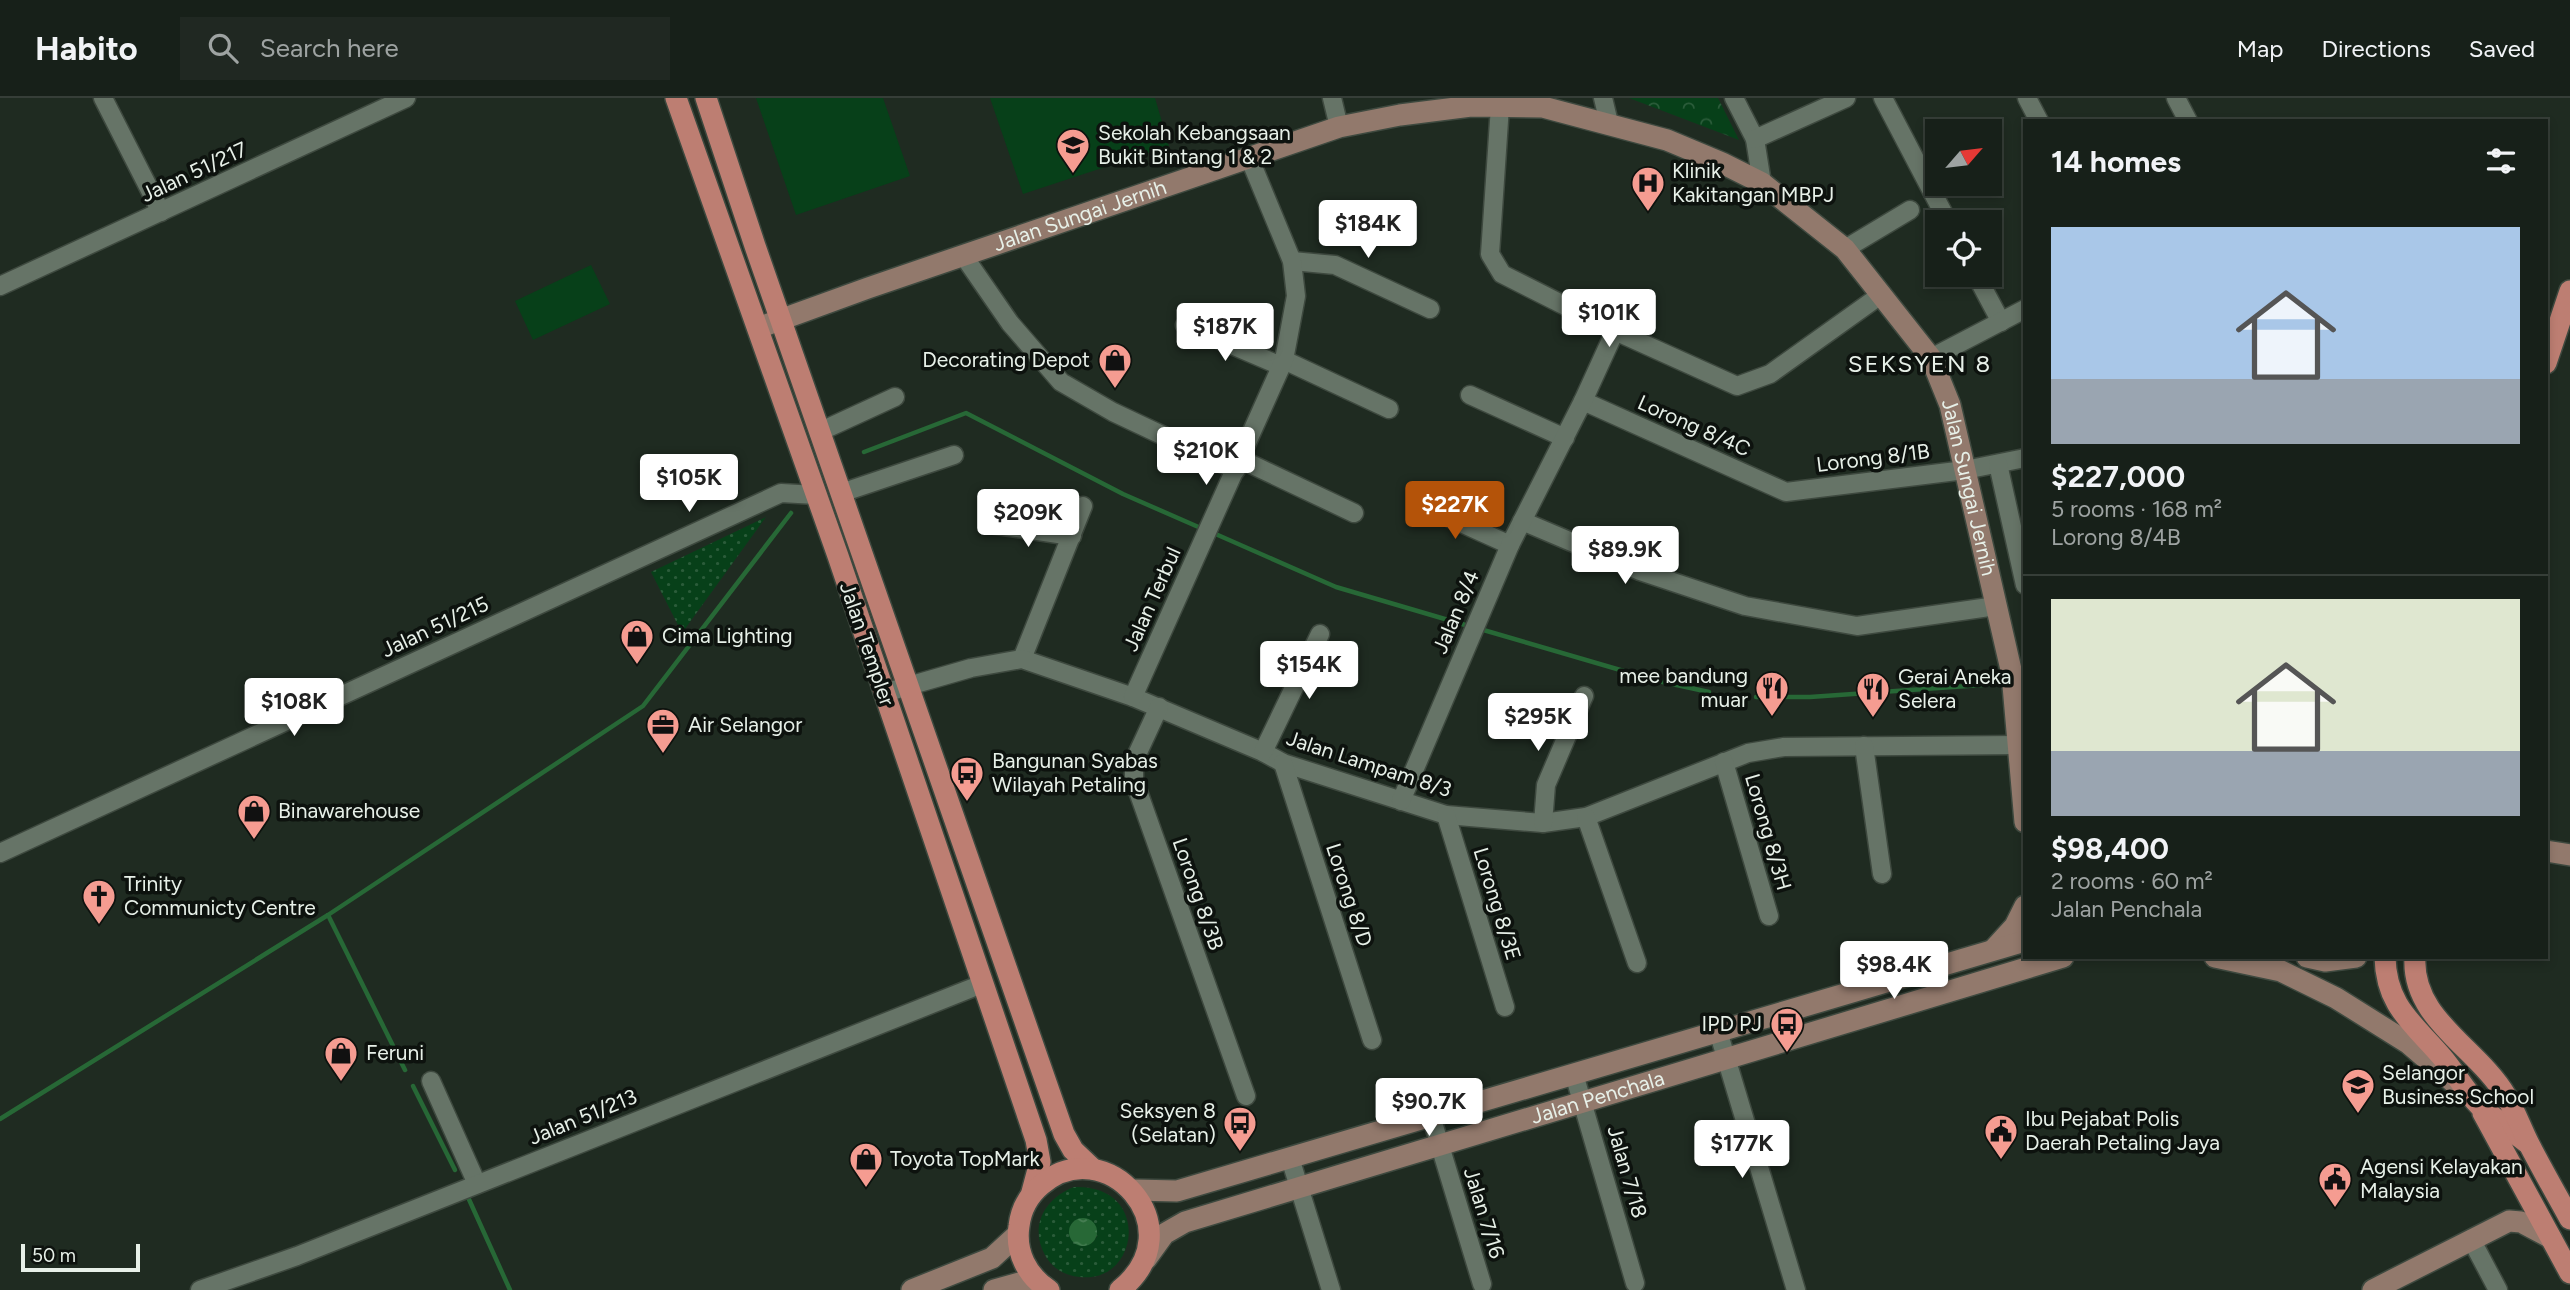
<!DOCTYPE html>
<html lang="en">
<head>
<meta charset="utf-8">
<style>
  :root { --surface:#172019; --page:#202822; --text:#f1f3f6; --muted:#9ea3a2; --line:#363e38; --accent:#b45309 }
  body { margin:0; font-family:Figtree,sans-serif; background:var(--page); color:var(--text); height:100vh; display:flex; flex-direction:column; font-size:26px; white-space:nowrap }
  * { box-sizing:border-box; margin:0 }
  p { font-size:23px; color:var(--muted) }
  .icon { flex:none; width:38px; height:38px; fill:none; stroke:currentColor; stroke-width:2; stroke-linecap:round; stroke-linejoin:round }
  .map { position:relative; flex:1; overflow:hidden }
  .panel { position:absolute; left:2023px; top:21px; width:525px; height:840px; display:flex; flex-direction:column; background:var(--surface); border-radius:0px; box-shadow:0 4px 10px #0003,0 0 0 2px var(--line) }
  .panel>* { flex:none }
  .needle { width:46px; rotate:62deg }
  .buttons { position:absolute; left:1925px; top:21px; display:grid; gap:14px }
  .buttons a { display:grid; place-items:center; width:77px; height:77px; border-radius:0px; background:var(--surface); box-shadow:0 4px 10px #0003,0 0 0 2px var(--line); font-size:35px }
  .scale { position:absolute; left:21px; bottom:18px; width:119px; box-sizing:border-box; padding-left:7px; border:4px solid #e7f0e8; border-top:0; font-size:19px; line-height:24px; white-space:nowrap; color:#e7f0e8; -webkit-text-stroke:5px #0d120e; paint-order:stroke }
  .price { position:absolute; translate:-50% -60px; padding:0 16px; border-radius:7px; background:#fff; color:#222; font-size:23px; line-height:46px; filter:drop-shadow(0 2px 4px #0008) }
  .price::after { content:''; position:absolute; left:50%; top:42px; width:21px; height:16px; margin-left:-10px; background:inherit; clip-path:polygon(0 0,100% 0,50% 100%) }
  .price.current { background:var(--accent); color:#fff }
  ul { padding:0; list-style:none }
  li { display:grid; align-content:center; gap:14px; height:371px; padding:0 28px }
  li+li { border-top:2px solid var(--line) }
  li span { display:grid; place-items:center; height:217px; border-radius:0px; color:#555 }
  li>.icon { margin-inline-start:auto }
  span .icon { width:126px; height:126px; fill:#fffc; stroke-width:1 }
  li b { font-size:30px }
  h2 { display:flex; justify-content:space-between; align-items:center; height:84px; padding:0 28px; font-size:30px }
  header { display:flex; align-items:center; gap:42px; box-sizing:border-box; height:98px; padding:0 35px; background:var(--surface); border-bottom:2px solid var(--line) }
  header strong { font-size:33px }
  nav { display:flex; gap:38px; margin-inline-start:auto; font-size:24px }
  .search { width:490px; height:63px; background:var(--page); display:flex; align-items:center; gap:18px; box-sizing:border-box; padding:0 24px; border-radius:0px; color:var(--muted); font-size:26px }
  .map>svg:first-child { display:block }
  .grass { fill:url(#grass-dots); fill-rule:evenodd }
  .park { fill:url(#park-crowns) }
  .garden { fill:#074019 }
  .water { fill:url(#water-ripples) }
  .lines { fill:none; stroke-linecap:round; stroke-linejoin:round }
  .stream { stroke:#276836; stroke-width:4.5 }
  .street-casing { stroke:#3e493f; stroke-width:21 }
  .secondary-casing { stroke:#3e493f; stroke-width:24 }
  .primary-casing { stroke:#3e493f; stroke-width:24 }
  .street { stroke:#667467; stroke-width:18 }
  .secondary { stroke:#92796c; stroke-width:21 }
  .primary { stroke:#bd7e72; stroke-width:21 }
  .labels { text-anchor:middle; stroke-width:7; stroke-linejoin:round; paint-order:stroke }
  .poi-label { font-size:21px; fill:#e7f0e8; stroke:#0d120e; text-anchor:start }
  .street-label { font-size:21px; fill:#e7f0e8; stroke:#0d120e }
  .quarter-label { font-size:24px; letter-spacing:2px; fill:#e7f0e8; stroke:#0d120e }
</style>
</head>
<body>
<header>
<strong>Habito</strong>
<div class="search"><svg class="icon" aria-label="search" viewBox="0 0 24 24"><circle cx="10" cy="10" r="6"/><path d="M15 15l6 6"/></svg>Search here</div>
<nav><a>Map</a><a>Directions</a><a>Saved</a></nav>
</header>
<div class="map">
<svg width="2570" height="1192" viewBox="0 0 2570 1192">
  <defs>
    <pattern id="grass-dots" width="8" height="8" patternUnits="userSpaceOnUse" patternTransform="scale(1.75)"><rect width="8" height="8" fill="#074019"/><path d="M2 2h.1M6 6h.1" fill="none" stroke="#2b5c3a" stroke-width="1.8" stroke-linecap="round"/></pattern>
    <pattern id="park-crowns" width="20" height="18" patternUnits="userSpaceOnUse" patternTransform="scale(1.75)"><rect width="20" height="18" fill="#074019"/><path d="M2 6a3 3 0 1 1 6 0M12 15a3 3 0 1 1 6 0" fill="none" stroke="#2b5c3a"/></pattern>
    <pattern id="water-ripples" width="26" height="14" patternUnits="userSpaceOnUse" patternTransform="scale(1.75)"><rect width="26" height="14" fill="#276836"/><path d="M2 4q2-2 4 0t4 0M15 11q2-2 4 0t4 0" fill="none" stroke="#467e53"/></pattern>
  </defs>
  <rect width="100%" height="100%" fill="#1f2b21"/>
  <!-- grass -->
  <g class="grass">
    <path d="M766,419L682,535L651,474Z"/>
    <path d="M1074,1089C1152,1086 1140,1186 1080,1179C1065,1178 1052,1170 1045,1157C1029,1128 1045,1100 1074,1089ZM1073,1124L1097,1138L1092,1145L1069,1133Z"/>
  </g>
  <!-- park -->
  <path class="park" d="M1629,0H1718L1739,42Z"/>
  <!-- garden -->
  <g class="garden">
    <path d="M756,0H883L910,78L796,117Z"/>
    <path d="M990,0H1155L1169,48L1023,96Z"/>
    <path d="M591,167L610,206L533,242L515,203Z"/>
  </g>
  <!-- water -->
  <circle class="water" cx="1083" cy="1134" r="14"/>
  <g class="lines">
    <!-- stream -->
    <g class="stream">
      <path d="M864,354L966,315L1123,396L1203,431"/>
      <path d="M1211,434L1336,489L1472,529"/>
      <path d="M1480,531L1658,583L1709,594"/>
      <path d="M1756,599H1810L1996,586"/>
      <path d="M328,817L405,972"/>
      <path d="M413,988L455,1072"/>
      <path d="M0,1021L328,817L643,608L791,415"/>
      <path d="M467,1097L510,1192"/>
    </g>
    <defs>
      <g id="street">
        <path d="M103,0L161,114"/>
        <path d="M1332,0L1339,29"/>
        <path d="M1603,0L1609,25"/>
        <path d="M1734,0L1755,41L1762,85"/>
        <path d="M1883,0L1948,124"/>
        <path d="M2027,0L2039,23"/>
        <path d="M2176,0L2188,23"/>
        <path d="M1500,8L1490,156L1502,176L1615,233L1737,288L1770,276L1882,196"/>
        <path d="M1755,41L1846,0"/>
        <path d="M1845,151L1910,112"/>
        <path d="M963,157L1010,225L1061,284L1113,314L1236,372"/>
        <path d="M1292,163L1335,167L1430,211"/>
        <path d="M1976,177L2001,224"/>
        <path d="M0,188L406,0"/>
        <path d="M1185,227L1281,268"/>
        <path d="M1931,260L2025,211"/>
        <path d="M1284,262L1389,311"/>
        <path d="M1470,297L1565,340"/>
        <path d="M1583,303L1786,394L1965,372L2025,360"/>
        <path d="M819,334L895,299"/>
        <path d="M1240,361L1354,415"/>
        <path d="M1998,366L2025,487"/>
        <path d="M841,395L954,357"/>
        <path d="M1417,405L1510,447"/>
        <path d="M1522,423L1640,473L1745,508L1857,528L1996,508"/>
        <path d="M990,426L1072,438"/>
        <path d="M1022,561L1083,408"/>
        <path d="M884,595L971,570L1022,561L1133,599L1263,654L1283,665L1446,717L1543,725L1586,719L1748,655L1784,649L2018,647"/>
        <path d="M1133,599L1284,262L1296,198L1292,163L1249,59"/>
        <path d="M1159,609L1134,663V682L1246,998"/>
        <path d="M1864,648L1882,776"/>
        <path d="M1263,654L1320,536"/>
        <path d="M1724,664L1769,818"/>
        <path d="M1283,665L1372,942"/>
        <path d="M1401,703L1510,447L1583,303L1615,233"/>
        <path d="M1446,717L1505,909"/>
        <path d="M1586,719L1637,865"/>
        <path d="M1543,725L1546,687L1584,598"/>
        <path d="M0,755L781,395L816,397"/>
        <path d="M1718,933L1796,1192"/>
        <path d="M1574,976L1635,1185"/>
        <path d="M431,983L477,1086"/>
        <path d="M1431,1018L1482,1186"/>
        <path d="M1290,1060L1331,1192"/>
        <path d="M2471,1141L2498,1192"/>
        <path d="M200,1192L297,1158L982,886"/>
      </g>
      <g id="secondary">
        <path id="s1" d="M758,230L868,190L1339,29L1400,17L1471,8L1543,9L1667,42L1722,65L1762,85L1845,151L1931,260L1950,307L2012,576L2025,724"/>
        <path d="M2546,753L2570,757"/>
        <path d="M1994,851L2015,828L2025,808"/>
        <path d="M2215,859L2281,873L2336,900L2408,945L2459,989"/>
        <path d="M2307,859L2325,863L2356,859"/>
        <path d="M1133,1092L1177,1093L2025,843"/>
        <path id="s2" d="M1146,1161L1164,1136L1185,1124L2063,859"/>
        <path d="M912,1192L992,1160L1017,1137"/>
        <path d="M994,1192L1023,1184L1043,1188"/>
        <path d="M2373,1192L2509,1123L2521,1124L2551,1140"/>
      </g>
      <g id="primary">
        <path d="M676,0L838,458L1036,1042L1040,1064L1032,1094"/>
        <path d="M706,0L755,148L1064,1036L1073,1052L1093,1071"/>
        <path d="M2546,265L2570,193"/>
        <path d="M2385,859C2386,908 2413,925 2442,959C2455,974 2465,993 2479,1007C2493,1020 2511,1032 2526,1044"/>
        <path d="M2415,859C2411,921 2478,950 2506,998C2515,1013 2521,1030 2529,1046C2542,1071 2556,1096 2570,1121"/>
        <path d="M2483,1015L2570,1175"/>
        <path d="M1049,1192C1027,1178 1015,1154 1019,1128C1021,1111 1028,1098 1041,1087C1105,1031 1197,1130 1120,1192"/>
      </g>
    </defs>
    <!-- street casing -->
    <use href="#street" class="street-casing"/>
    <!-- secondary casing -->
    <use href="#secondary" class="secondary-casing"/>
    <!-- primary casing -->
    <use href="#primary" class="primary-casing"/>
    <!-- street -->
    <use href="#street" class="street"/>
    <!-- secondary -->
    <use href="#secondary" class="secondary"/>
    <!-- primary -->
    <use href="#primary" class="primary"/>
  </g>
  <!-- icons -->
  <defs>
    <symbol id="school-pin" viewBox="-11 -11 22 30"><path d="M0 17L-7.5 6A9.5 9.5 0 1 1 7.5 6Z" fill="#f59c91" stroke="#0d120e"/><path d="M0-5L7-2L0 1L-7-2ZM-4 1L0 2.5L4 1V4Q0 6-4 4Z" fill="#111"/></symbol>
    <symbol id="hospital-pin" viewBox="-11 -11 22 30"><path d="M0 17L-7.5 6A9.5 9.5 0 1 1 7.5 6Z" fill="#f59c91" stroke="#0d120e"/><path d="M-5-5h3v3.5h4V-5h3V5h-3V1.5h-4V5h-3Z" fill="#111"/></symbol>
    <symbol id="shop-pin" viewBox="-11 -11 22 30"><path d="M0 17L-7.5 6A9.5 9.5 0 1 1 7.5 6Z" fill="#f59c91" stroke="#0d120e"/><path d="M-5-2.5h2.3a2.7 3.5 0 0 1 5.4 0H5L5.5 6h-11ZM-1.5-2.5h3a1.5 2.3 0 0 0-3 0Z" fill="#111"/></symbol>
    <symbol id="restaurant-pin" viewBox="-11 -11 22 30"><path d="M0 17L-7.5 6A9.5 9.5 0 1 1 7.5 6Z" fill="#f59c91" stroke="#0d120e"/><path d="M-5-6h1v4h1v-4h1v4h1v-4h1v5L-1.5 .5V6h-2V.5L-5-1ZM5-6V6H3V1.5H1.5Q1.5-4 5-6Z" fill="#111"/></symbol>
    <symbol id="office-pin" viewBox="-11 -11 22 30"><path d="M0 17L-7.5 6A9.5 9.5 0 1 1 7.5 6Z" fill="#f59c91" stroke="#0d120e"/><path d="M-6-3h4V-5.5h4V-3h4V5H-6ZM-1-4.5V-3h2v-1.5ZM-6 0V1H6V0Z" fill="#111"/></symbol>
    <symbol id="bus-pin" viewBox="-11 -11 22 30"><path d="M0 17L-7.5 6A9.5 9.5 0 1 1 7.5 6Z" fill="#f59c91" stroke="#0d120e"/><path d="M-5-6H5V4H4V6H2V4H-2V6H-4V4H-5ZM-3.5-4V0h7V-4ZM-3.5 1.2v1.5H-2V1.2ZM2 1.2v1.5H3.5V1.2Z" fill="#111"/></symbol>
    <symbol id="church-pin" viewBox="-11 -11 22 30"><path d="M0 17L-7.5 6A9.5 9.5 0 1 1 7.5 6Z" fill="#f59c91" stroke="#0d120e"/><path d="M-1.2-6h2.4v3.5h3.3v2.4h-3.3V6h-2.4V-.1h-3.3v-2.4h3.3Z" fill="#111"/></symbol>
    <symbol id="university-pin" viewBox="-11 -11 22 30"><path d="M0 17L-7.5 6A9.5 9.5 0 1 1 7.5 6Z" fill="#f59c91" stroke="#0d120e"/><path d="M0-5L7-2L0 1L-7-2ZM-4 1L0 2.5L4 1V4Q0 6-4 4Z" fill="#111"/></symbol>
    <symbol id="civic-pin" viewBox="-11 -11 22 30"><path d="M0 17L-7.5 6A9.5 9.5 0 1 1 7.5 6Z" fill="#f59c91" stroke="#0d120e"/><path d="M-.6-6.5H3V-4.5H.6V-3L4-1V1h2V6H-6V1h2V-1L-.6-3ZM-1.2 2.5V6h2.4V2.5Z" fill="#111"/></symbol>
  </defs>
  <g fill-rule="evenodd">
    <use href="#school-pin" x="1054" y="28" width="38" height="52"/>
    <use href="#hospital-pin" x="1629" y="66" width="38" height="52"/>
    <use href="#shop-pin" x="1096" y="243" width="38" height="52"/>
    <use href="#shop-pin" x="618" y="519" width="38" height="52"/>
    <use href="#restaurant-pin" x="1753" y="571" width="38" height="52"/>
    <use href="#restaurant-pin" x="1854" y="572" width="38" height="52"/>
    <use href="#office-pin" x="644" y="608" width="38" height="52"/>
    <use href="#bus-pin" x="948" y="656" width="38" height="52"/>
    <use href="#shop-pin" x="235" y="694" width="38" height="52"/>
    <use href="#church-pin" x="80" y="779" width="38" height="52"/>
    <use href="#bus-pin" x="1768" y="907" width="38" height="52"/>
    <use href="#shop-pin" x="322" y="936" width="38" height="52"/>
    <use href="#university-pin" x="2339" y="968" width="38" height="52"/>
    <use href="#bus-pin" x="1221" y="1006" width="38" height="52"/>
    <use href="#civic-pin" x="1982" y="1014" width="38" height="52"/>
    <use href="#shop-pin" x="847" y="1042" width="38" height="52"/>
    <use href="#civic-pin" x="2316" y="1062" width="38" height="52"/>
  </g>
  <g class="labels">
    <!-- poi labels -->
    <g class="poi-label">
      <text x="1098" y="42">Sekolah Kebangsaan<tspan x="1098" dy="24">Bukit Bintang 1 &amp; 2</tspan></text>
      <text x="1672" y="80">Klinik<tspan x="1672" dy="24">Kakitangan MBPJ</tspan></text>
      <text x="1090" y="269" text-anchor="end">Decorating Depot</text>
      <text x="662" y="545">Cima Lighting</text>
      <text x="1748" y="585" text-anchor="end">mee bandung<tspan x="1748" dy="24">muar</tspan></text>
      <text x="1898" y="586">Gerai Aneka<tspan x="1898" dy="24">Selera</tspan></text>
      <text x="688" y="634">Air Selangor</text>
      <text x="992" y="670">Bangunan Syabas<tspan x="992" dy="24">Wilayah Petaling</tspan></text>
      <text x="278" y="720">Binawarehouse</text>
      <text x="124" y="793">Trinity<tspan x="124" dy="24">Communicty Centre</tspan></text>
      <text x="1762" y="933" text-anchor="end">IPD PJ</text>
      <text x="366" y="962">Feruni</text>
      <text x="2382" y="982">Selangor<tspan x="2382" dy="24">Business School</tspan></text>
      <text x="1216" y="1020" text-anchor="end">Seksyen 8<tspan x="1216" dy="24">(Selatan)</tspan></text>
      <text x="2025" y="1028">Ibu Pejabat Polis<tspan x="2025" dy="24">Daerah Petaling Jaya</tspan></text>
      <text x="890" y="1068">Toyota TopMark</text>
      <text x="2360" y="1076">Agensi Kelayakan<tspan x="2360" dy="24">Malaysia</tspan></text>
    </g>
    <!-- street labels -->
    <g class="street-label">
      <text transform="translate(194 74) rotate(-25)" y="7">Jalan 51/217</text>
      <text dy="7" stroke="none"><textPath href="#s1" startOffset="341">Jalan Sungai Jernih</textPath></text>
      <text transform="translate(1694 328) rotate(24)" y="7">Lorong 8/4C</text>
      <text transform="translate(1873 360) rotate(-7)" y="7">Lorong 8/1B</text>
      <text dy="7" stroke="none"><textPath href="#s1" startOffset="1433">Jalan Sungai Jernih</textPath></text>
      <text transform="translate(1152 501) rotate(-66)" y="7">Jalan Terbul</text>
      <text transform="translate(1456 514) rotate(-67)" y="7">Jalan 8/4</text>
      <text transform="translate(435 529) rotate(-25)" y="7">Jalan 51/215</text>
      <text transform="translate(867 546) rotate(71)" y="7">Jalan Templer</text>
      <text transform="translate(1369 666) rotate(18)" y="7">Jalan Lampam 8/3</text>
      <text transform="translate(1768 734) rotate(74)" y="7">Lorong 8/3H</text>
      <text transform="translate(1198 796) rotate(71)" y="7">Lorong 8/3B</text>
      <text transform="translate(1349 797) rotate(72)" y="7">Lorong 8/D</text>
      <text transform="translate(1497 806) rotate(73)" y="7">Lorong 8/3E</text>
      <text dy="7" stroke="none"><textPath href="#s2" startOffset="486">Jalan Penchala</textPath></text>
      <text transform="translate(583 1019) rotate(-22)" y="7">Jalan 51/213</text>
      <text transform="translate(1627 1074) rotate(74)" y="7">Jalan 7/18</text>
      <text transform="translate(1484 1115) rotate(73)" y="7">Jalan 7/16</text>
    </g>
    <!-- quarter labels -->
    <g class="quarter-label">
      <text x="1920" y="274">SEKSYEN 8</text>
    </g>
  </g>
</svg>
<div class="buttons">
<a><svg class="needle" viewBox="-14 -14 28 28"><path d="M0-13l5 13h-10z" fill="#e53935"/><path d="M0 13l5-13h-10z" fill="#9ea3a2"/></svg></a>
<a><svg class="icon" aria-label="locate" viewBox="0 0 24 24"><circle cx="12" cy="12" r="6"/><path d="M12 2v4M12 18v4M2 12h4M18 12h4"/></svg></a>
</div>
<div class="scale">50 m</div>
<b class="price" style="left:1368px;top:162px">$184K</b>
<b class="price" style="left:1609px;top:251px">$101K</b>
<b class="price" style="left:1225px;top:265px">$187K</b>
<b class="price" style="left:1206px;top:389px">$210K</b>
<b class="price" style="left:689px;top:416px">$105K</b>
<b class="price current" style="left:1455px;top:443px">$227K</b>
<b class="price" style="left:1028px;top:451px">$209K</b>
<b class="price" style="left:1625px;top:488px">$89.9K</b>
<b class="price" style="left:1309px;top:603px">$154K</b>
<b class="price" style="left:294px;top:640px">$108K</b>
<b class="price" style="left:1538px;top:655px">$295K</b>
<b class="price" style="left:1894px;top:903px">$98.4K</b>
<b class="price" style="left:1429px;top:1040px">$90.7K</b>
<b class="price" style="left:1742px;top:1082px">$177K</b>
<section class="panel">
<h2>14 homes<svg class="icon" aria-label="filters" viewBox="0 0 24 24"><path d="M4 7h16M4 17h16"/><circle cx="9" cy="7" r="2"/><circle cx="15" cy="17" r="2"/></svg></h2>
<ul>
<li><span style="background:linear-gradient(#a9c7e8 70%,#9aa5b1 0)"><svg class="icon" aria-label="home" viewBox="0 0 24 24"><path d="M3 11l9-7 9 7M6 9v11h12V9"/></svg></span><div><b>$227,000</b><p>5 rooms · 168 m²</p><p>Lorong 8/4B</p></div></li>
<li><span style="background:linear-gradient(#dfe7d0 70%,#9aa5b1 0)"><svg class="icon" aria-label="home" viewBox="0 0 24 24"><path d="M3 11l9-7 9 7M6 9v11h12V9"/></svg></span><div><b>$98,400</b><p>2 rooms · 60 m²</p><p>Jalan Penchala</p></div></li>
</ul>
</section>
</div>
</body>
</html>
